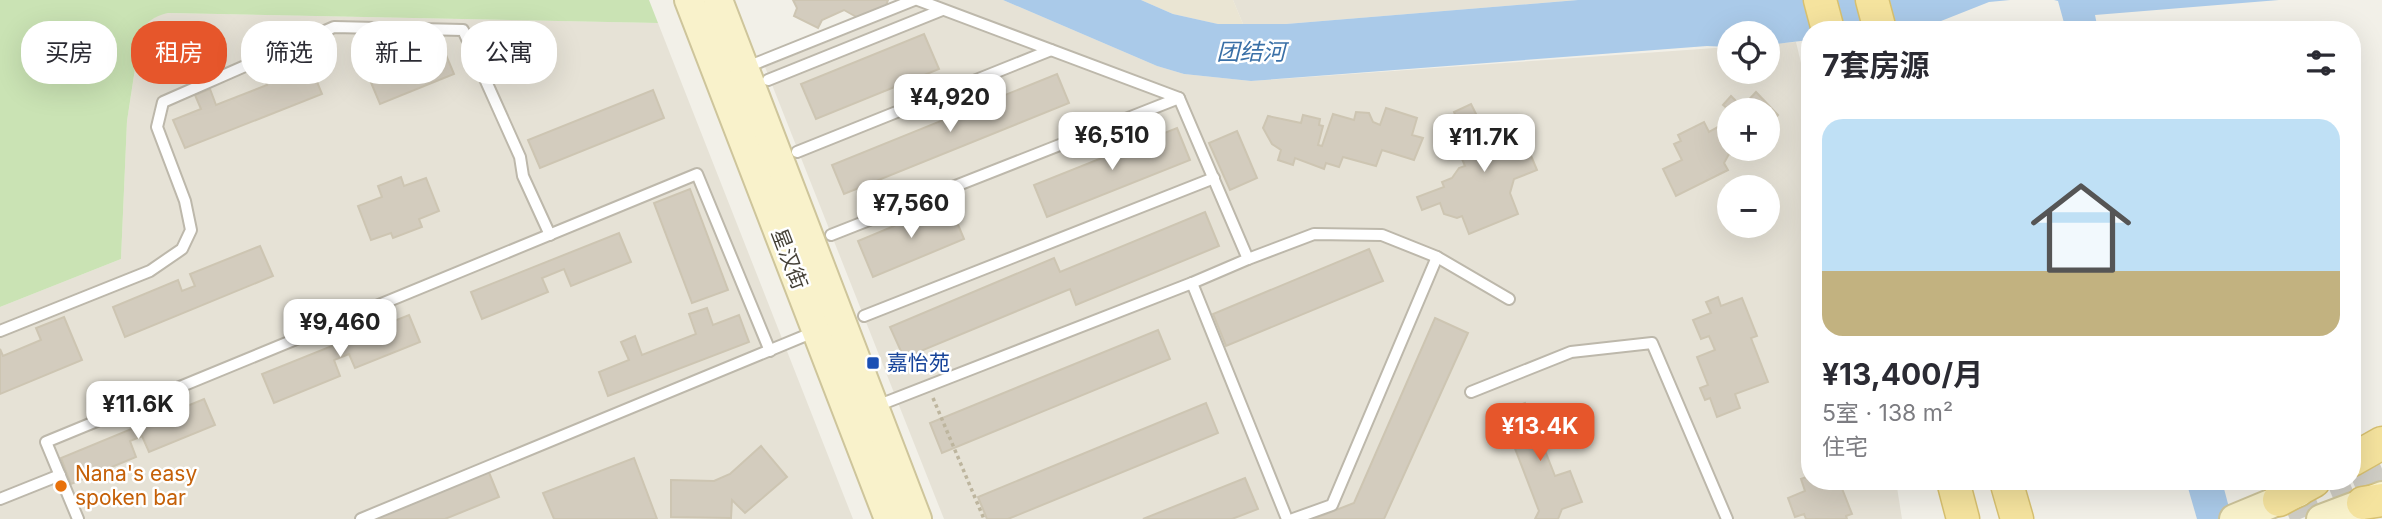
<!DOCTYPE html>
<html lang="zh">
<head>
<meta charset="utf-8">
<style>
  :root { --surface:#fff; --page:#f7f7f7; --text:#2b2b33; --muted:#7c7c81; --line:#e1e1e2; --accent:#e6562b }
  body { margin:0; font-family:Inter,"Noto Sans SC",sans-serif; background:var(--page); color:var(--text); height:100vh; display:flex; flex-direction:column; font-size:26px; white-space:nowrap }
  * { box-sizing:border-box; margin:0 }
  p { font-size:23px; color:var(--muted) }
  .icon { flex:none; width:38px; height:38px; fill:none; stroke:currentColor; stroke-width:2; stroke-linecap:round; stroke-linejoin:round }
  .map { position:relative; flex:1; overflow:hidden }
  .sheet { position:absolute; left:1801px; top:21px; width:560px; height:469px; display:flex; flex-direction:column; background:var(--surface); border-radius:28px; box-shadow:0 7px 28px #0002 }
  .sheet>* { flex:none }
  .hud { position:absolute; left:21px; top:21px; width:665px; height:63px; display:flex; gap:14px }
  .fabs { position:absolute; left:1717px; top:21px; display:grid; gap:14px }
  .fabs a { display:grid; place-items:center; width:63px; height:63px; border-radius:50%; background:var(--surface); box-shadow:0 7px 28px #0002; font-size:35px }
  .price { position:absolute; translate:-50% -60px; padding:0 16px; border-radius:14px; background:#fff; color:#222; font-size:23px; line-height:46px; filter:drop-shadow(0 2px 4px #0008) }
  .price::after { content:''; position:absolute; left:50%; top:42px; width:21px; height:16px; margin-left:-10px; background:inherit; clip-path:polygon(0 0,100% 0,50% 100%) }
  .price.active { background:var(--accent); color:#fff }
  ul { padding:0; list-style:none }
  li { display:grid; align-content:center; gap:14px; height:371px; padding:0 21px }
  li+li { border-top:2px solid var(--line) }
  li span { display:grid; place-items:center; height:217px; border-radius:21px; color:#555 }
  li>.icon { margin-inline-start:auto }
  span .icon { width:126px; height:126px; fill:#fffc; stroke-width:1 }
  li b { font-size:30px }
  h2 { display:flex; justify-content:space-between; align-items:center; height:84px; padding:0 21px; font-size:30px }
  .pill { padding:0 24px; border-radius:28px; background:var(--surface); box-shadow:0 7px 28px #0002; font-size:24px; line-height:63px }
  .pill.active { background:var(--accent); color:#fff }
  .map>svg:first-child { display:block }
  .residential { fill:#e6e2d6; fill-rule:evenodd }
  .education { fill:#eae5d3 }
  .green { fill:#cae3b4 }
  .water { fill:#aacae9 }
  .building { fill:#d3ccbe; stroke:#cdc5b2; stroke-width:2 }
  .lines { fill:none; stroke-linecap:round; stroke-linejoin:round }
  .primary-tunnel { stroke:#cfcdc5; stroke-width:32; stroke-dasharray:32 16; stroke-linecap:butt }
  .lane-casing { stroke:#bdb8ab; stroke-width:14 }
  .secondary-casing { stroke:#cec59b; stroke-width:32 }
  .primary-casing { stroke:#d8c170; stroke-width:35 }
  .path { stroke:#bdb59e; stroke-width:3.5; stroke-dasharray:3.5 3.5; stroke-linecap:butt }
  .lane { stroke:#fff; stroke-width:10 }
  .secondary { stroke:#f9f2cb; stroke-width:28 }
  .primary { stroke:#f5e39e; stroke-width:32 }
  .transit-dot { fill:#1a4fb4; stroke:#fff; stroke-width:2.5 }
  .food-dot { fill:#e8710a; stroke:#fff; stroke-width:2.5 }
  .labels { text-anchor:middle; stroke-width:5; stroke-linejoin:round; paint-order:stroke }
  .street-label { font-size:21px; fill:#454137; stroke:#fff }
  .transit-label { font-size:21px; fill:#164399; stroke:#fff; text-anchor:start }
  .food-label { font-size:21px; fill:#c56008; stroke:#fff; text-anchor:start }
  .water-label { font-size:23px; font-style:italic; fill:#3a70a7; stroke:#fff }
</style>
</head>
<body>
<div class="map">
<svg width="2382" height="519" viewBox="0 0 2382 519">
  <rect width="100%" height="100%" fill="#f2f0e8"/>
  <!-- residential -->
  <g class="residential">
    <path d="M931,0H1003L1157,66L1184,74L1251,81L1729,47V72H1768V44L1796,42L1810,100V481H1896L1902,519H944L765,67ZM1729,110H1768V149H1729ZM1729,187H1768V226H1729Z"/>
    <path d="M1233,0H1578L1286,24H1243Z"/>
    <path d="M168,13L658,23L853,519H0V307L121,259L127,121L140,36L146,23L160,14Z"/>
  </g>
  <!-- education -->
  <path class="education" d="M1141,0H1233L1243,24H1218L1173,14Z"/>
  <!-- green -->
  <path class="green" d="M0,0H649L658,23L168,13C154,16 145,22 140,36L127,121L121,259L0,307Z"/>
  <!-- water -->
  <g class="water">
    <path d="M1003,0H1141L1173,14L1218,24H1286L1578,0H2010L1989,2L1936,23L1888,30H1810L1809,40L1768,45V33H1729V47L1707,46L1251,81L1184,74L1157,66Z"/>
    <path d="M2054,0H2279L2095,15L2098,30H2066L2058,1Z"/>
    <path d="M2186,481H2222L2232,519H2197Z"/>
  </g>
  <!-- building -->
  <g class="building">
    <path d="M793,0H888L885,8L860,19L844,10L822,20L818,28L794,16L797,8Z"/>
    <path d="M924,34L939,69L816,119L801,84Z"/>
    <path d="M411,42L416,53L441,43L454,74L380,104L367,73L396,61L392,50Z"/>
    <path d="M278,62L284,77L311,67L322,94L185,148L173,120L201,109L195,95L210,89L216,105L267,85L261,68Z"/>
    <path d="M1057,74L1069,103L844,194L832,165Z"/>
    <path d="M653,90L664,118L540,168L528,140Z"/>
    <path d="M1756,92L1778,115L1768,126V110H1729L1723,105L1731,96L1742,107Z"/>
    <path d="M1471,104L1480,122L1498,128L1516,120L1537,170L1514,179L1510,193L1518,214L1469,234L1462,216L1457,218L1444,214L1440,203L1422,210L1417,197L1444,187L1442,182L1452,178L1459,168L1465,166L1462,159L1467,143L1454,112Z"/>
    <path d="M1386,108L1417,118L1412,135L1423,138L1414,160L1382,150L1376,166L1343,157L1339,167L1326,163L1324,169L1295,158L1293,165L1278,160L1281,150L1272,144L1263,128L1268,116L1301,123L1303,115L1320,119L1319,125L1323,126L1318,145L1322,146L1333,114L1354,120L1356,112L1369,113L1373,122L1380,125Z"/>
    <path d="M1729,116V149H1745L1738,156L1729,154L1724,163L1728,170L1676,196L1663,169L1682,160L1674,144L1681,141L1678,135L1704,122L1709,132L1720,126Z"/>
    <path d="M1177,128L1190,160L1047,217L1034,185Z"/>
    <path d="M1237,131L1257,178L1230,190L1209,143Z"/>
    <path d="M401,177L404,186L426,178L439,211L419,219L422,227L393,238L391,233L371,240L358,206L382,197L378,186Z"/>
    <path d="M690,189L728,290L692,303L654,203Z"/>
    <path d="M949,203L964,239L873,277L858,241Z"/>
    <path d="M1205,212L1219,246L1076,305L1070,289L904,358L890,327L1054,258L1060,272Z"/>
    <path d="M619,233L631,262L571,286L564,269L542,278L548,292L482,319L471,292Z"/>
    <path d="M260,246L273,276L125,337L113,307L178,280L182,291L195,286L190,274Z"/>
    <path d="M1369,249L1383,281L1226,346L1213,314Z"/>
    <path d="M1718,297L1721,306L1742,298L1757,336L1751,338L1768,382L1735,394L1740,408L1717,417L1710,398L1705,400L1700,388L1708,385L1697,357L1715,350L1709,336L1701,339L1693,320L1711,313L1706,302Z"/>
    <path d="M707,308L713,325L739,315L749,342L608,396L599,372L629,360L621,342L635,336L642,355L696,334L689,314Z"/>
    <path d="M409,315L420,342L355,368L349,354L334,360L340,376L274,403L262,374Z"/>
    <path d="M64,317L82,360L0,394V349L3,356L41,340L36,328Z"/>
    <path d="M1435,318L1468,333L1384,519H1313L1354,503Z"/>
    <path d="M1158,330L1170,359L942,453L930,423Z"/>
    <path d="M204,399L215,425L149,452L142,436L130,441L136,457L71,484L61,458Z"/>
    <path d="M1206,403L1218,433L1008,519H987L978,497Z"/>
    <path d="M1525,403L1532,423L1547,417L1557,443L1544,448L1555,476L1570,471L1582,502L1562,509L1558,519H1535L1539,511L1501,412Z"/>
    <path d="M761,446L787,477L745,513L732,500L731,518L671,517V480L714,481L730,474Z"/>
    <path d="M634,458L657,519H554L543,493Z"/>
    <path d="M488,470L499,497L445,519H371Z"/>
    <path d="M1810,476V481H1815L1816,484L1823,481H1839L1852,514L1846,516L1847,519H1806L1804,514L1795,517L1788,498L1805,491L1801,479Z"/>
    <path d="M1245,478L1258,509L1232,519H1143Z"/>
  </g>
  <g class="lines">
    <!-- primary-tunnel -->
    <g class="primary-tunnel">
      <path d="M2352,480L2382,467"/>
      <path d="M2285,508L2349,481"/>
    </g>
    <defs>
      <g id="lane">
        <path d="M918,0L1179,98L1248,259L1192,283"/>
        <path d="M747,67L914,0"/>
        <path d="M768,80L942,10"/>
        <path d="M797,152L1051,50"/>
        <path d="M831,235L1179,98"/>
        <path d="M1248,259L1314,234L1382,235L1437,257L1509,299"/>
        <path d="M864,316L1214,178"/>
        <path d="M0,331L150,271L182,249L191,230L185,201L157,127L163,102L334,27L463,30L520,157L523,176L550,235"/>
        <path d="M1471,392L1571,352L1652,343L1727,519"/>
        <path d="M874,407L1192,283L1287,519"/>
        <path d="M0,499L60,475"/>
        <path d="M78,519L46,442L697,174L770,351"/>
        <path d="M361,519L814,332"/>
        <path d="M1293,519L1332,505L1437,257"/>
      </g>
      <g id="secondary">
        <path d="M689,0L889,519"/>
        <path d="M718,0L917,519"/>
        <path d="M2234,519L2299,492"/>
        <path d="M2321,519L2382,496"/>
      </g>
      <g id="primary">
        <path d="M1820,0L1828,30"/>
        <path d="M1872,0L1880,30"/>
        <path d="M2352,460L2382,443"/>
        <path d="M1953,481L1963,519"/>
        <path d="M2006,481L2017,519"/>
        <path d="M2279,500L2314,481"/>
        <path d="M2363,503L2382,500"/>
      </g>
    </defs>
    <!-- lane casing -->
    <use href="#lane" class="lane-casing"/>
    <!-- secondary casing -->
    <use href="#secondary" class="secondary-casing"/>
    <!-- primary casing -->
    <use href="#primary" class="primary-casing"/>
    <!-- path -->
    <path class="path" d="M933,398L984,519"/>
    <!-- lane -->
    <use href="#lane" class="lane"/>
    <!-- secondary -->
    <use href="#secondary" class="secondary"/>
    <!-- primary -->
    <use href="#primary" class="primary"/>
  </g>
  <!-- markers -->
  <rect class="transit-dot" x="866" y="356" width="14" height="14" rx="3.5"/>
  <circle class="food-dot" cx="61" cy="486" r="7"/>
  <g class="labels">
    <!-- street labels -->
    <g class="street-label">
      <text transform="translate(789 259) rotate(69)" y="7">星汉街</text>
    </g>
    <!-- transit labels -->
    <g class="transit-label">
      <text x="887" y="370">嘉怡苑</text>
    </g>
    <!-- food labels -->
    <g class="food-label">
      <text x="75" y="481">Nana's easy<tspan x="75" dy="24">spoken bar</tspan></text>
    </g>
    <!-- water labels -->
    <g class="water-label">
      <text x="1251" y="60">团结河</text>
    </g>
  </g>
</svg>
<div class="fabs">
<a><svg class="icon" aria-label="locate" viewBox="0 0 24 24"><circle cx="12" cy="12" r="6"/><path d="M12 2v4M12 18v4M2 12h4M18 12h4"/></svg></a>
<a>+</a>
<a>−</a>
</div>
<b class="price" style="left:950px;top:134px">¥4,920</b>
<b class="price" style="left:1112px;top:172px">¥6,510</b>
<b class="price" style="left:1484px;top:174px">¥11.7K</b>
<b class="price" style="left:911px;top:240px">¥7,560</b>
<b class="price" style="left:340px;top:359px">¥9,460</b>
<b class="price" style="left:138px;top:441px">¥11.6K</b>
<b class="price active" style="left:1540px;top:463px">¥13.4K</b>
<div class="hud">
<a class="pill">买房</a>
<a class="pill active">租房</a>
<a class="pill">筛选</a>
<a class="pill">新上</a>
<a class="pill">公寓</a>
</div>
<section class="sheet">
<h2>7套房源<svg class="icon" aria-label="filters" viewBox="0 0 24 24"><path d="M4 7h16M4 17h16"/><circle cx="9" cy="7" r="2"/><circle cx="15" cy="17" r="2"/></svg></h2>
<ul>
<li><span style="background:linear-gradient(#bfe0f5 70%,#c2b280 0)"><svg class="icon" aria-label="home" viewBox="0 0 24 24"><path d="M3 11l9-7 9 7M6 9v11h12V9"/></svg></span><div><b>¥13,400/月</b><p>5室 · 138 m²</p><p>住宅</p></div></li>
</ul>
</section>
</div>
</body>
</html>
